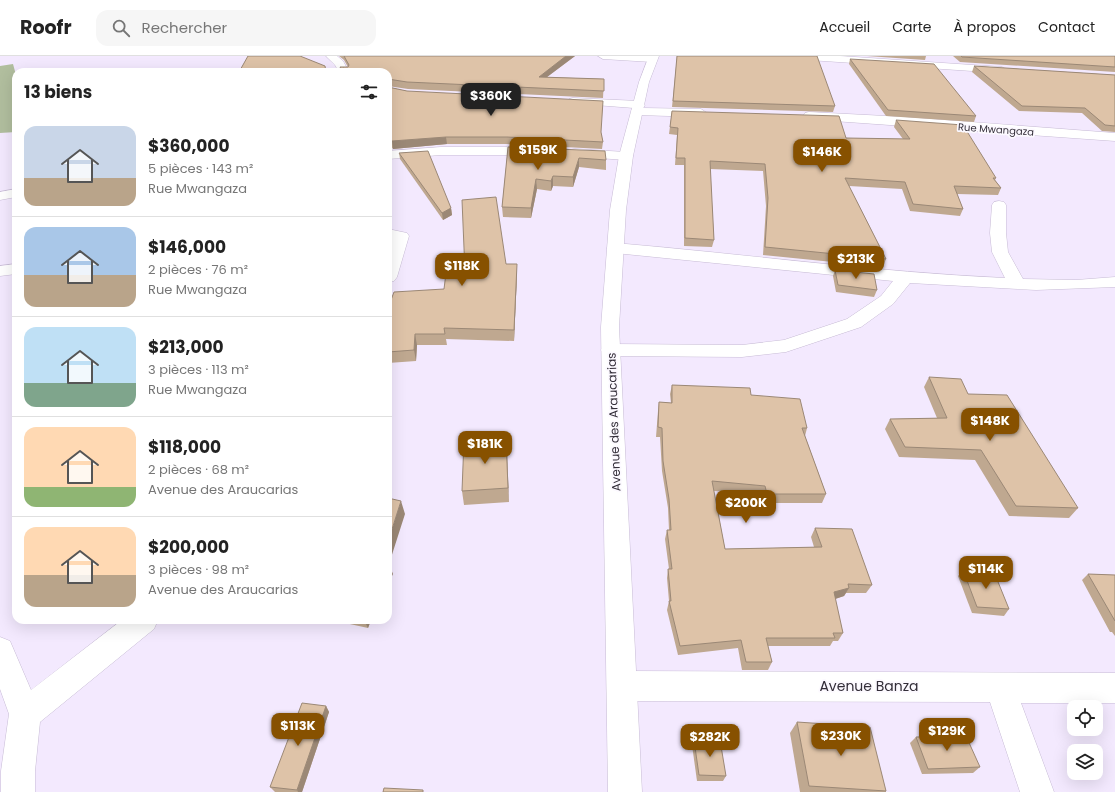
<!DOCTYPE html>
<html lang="fr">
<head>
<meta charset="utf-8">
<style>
  :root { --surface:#fff; --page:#f6f6f6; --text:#222; --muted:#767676; --line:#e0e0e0; --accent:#875100 }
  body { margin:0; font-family:Poppins,sans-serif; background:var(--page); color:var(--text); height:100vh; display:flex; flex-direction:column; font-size:15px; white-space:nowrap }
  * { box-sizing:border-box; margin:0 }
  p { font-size:13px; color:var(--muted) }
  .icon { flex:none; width:22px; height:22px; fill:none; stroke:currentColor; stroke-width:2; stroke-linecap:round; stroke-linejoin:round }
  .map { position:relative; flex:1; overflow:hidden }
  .side { position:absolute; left:12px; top:12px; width:380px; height:556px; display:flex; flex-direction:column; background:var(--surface); border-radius:12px; box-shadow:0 4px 16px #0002 }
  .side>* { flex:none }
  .controls { position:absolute; left:1067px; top:644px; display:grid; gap:8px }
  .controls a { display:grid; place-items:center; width:36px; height:36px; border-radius:8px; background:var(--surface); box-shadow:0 4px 16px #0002; font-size:20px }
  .price { position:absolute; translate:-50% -34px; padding:0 9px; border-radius:8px; background:var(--accent); color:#fff; font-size:13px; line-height:26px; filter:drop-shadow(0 1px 2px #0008) }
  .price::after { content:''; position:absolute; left:50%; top:24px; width:12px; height:9px; margin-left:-6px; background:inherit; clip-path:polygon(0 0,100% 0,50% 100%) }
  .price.selected { background:#222; color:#fff }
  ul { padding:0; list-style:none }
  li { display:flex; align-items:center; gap:12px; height:100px; padding:0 12px }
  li+li { border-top:1px solid var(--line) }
  li span { display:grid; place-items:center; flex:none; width:112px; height:80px; border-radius:12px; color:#555 }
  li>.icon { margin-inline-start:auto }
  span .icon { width:48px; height:48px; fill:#fffc; stroke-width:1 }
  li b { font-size:17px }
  h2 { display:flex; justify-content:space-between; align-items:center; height:48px; padding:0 12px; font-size:17px }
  header { display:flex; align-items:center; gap:24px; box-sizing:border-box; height:56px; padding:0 20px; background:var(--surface); border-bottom:1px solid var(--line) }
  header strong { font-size:19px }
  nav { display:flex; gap:22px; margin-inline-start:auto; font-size:14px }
  .search { width:280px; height:36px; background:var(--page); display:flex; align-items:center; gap:10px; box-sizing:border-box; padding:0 14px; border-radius:12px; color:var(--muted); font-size:15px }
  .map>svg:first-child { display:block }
  .forest { fill:#b1be9e }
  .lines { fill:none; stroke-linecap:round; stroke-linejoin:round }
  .street-casing { stroke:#c7bbd5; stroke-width:1 }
  .secondary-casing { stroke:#c7bbd5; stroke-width:1 }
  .street { fill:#fff; fill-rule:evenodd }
  .secondary { fill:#fff; fill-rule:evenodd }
  .wall { fill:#bfa890 }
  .shaded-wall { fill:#9b8876 }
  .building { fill:#dec3a8; stroke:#9b8876 }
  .labels { text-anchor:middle; stroke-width:3.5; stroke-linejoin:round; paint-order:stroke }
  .far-street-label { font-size:10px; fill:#332e39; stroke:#fcf9ff }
  .street-label { font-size:12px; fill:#332e39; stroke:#fcf9ff }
  .near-street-label { font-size:14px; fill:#332e39; stroke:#fcf9ff }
</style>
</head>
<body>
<header>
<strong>Roofr</strong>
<div class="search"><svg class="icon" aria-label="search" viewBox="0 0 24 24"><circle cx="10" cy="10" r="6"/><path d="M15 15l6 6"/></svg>Rechercher</div>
<nav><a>Accueil</a><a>Carte</a><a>À propos</a><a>Contact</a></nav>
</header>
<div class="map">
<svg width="1115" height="736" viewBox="0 0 1115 736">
  <rect width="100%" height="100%" fill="#f3e9fe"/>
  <!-- forest -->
  <path class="forest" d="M13,8L16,19V76L0,77V10Z"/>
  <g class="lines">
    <defs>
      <g id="street">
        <path d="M326,0H337L343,5L349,16H339L335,9Z"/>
        <path d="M598,0H652L657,3L652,6L603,3Z"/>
        <path d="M789,0H840L1002,11L1007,14L1002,17L794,3Z"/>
        <path d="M573,42L639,45L645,49L643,52L701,53L707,57L701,61L637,59L631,55L634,52L569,47L567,45L569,43Z"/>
        <path d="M809,56L905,61L1115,77V85L805,63L803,60L805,57Z"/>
        <path d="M441,91H539L544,92L546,95L544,98L539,99H441L388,103V95Z"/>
        <path d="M575,93L626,96L631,97L633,100L631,103L626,104L570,100L568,97L570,94Z"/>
        <path d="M16,133V141L0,144V136Z"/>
        <path d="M999,145L1004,146L1006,149V177L1008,196L1023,223L1076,224L1115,221V231L1036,234L910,227L893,248L861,271L786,296L742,301L611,300L604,298L601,294L604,290L611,288L742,289L784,284L847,263L881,240L893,225L615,197L609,195L607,192L609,189L615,187C745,198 875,216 1005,222L992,196L990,177L992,149L994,146Z"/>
        <path d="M388,173L407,177L409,180L397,221L394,225L388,226V195L392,183H388Z"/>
        <path d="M16,208V218L0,220V210Z"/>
        <path d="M122,564H158L154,573L40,666L35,715V736H1V715L9,658L0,633V581L10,585L31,634Z"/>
        <path d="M623,615L1115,617V647H1021L1054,736H1020L990,646L623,645L612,641L608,630L612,619Z"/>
      </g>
      <path id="secondary" d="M649,0H659L649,26L633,100L626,154L619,271L642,736H608L601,271L610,154L619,100L639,26Z"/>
    </defs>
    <!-- street casing -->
    <use href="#street" class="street-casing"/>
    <!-- secondary casing -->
    <use href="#secondary" class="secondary-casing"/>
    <!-- street -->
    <use href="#street" class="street"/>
    <!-- secondary -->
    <use href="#secondary" class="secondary"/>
  </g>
  <!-- wall -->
  <g class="wall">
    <path d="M339,0H575L547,21L604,23L603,42L408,33L388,30V16H341L340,11H348L344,4Z"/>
    <path d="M677,0L835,50L833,56L672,51Z"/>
    <path d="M867,0H926L925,4Z"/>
    <path d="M953,0H1115V16L960,6Z"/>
    <path d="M850,3L976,60L974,66L886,60L849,8Z"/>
    <path d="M974,10L1115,19V76L1102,75L1082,57L1019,55L972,16Z"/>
    <path d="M388,31L601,77L603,86L602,93L507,88H447L393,93L390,89L388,90Z"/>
    <path d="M672,55L846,82L903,83L894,71L896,64L996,122L995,124L1001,132L998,139L957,138L963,153L960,160L910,155L902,133L849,130L886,203L883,211L763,199L766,150L763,115L710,113L714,184L712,191L684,190V109H675L677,79L669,78Z"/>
    <path d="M508,91L606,104V114L579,111L573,131L553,130L551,135L537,133L531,162L503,161L502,151Z"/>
    <path d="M399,97L451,152L452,159L443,164L400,103Z"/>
    <path d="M506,208L517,218L514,285L446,283L447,289H417L416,305L388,307V244H391L444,233L465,216Z"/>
    <path d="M835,214L877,234L874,241L836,236L833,220Z"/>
    <path d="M929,321L968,338L1078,452L1069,462L1009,460L975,404L899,401L885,373L890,363L937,362L924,331Z"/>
    <path d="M672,329L751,339L807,372L805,380L826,438L822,447H764L762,439L714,435L725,493L814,491L811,481L815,472L872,529L866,537H846L844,540L835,543L843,577L838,585H833L830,590H768L772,606L768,614H742L738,592L678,599L667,554L669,545L667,522L668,513H669L665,483L667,474H669L668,452L662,415L660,381H656L658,355L659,346L671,347L670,338Z"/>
    <path d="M506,382L509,446L464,449L462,435Z"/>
    <path d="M963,514L1009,553L1004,560L972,557L958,520Z"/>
    <path d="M1088,518L1115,519V580L1112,576H1110L1082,524Z"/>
    <path d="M335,564H371L368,572L336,565Z"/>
    <path d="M326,650L329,656L302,736H275L270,731Z"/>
    <path d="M797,666L886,735V736H800L790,677Z"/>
    <path d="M916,681L980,711L973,717L922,718L910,687Z"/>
    <path d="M694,684L726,720L723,725H697L692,689Z"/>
  </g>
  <!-- shaded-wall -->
  <g class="shaded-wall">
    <path d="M566,0H575L539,27V21Z"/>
    <path d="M344,12V16H342L341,13Z"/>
    <path d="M446,81L447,88L393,93L392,85Z"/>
    <path d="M579,102V111L573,131V121Z"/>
    <path d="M553,120V130L551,135V125Z"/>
    <path d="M536,123L537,133L531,162V152Z"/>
    <path d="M451,152L452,159L443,164L442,157Z"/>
    <path d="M517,208V218L514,285V274Z"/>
    <path d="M415,278L417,289L416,305L414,294Z"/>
    <path d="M506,382L507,396L509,446L508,432Z"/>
    <path d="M401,445L405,458L389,508L393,518L388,528V486Z"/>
    <path d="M849,532L844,540L829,545L834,536Z"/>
    <path d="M364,564H371L368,572Z"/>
    <path d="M326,650L329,656L302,736H298L297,734Z"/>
  </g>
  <!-- building -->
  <g class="building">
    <path d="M248,0H300L325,10L326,16H239Z"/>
    <path d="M344,0H566L539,21L604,23V35L407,26L388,23V16H345L344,12L341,13L340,11H348L349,9Z"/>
    <path d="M677,0H817L835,50L673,45Z"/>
    <path d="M961,0H1115V11L962,1Z"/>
    <path d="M850,3L934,8L976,60L888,54Z"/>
    <path d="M974,10L1115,19V70L1105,69L1085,52L1022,50Z"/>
    <path d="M388,31L407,35L603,45L601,76L603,86L507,81H446L392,85L389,82H388Z"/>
    <path d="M672,55L839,60L846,82L910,83L896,64L963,69L996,122H993L1001,132L954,130L963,153L913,148L905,126L845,122L886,203L765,191L768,142L765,108L710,105L714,184L685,182V102H676L678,72L670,71Z"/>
    <path d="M508,91L605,95L606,104L579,102L573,121L553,120L551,125L536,123L531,152L502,151Z"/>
    <path d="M428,95L451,152L442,157L399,97Z"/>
    <path d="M496,141L506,208H517L514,274L444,272L445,278H415L414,294L388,296V244H391L394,236L444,233L446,217L465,216L462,144Z"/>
    <path d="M835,214L874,218L877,234L838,229Z"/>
    <path d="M929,321L961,323L968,338L1007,339L1078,452L1016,450L981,394L905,391L890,363L947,362Z"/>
    <path d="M672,329L750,332L751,339L800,343L807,372H802L826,438H767L765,430L712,425L725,493L822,491L815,472L852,473L872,529L848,528L849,532L834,536L843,577H833L835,582H766L772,606H746L741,584L680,590L669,545H671L668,513H672L667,474H671L669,443L663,405L662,372L658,371L659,346L672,347Z"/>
    <path d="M506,382L508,432L462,435L464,384Z"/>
    <path d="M388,442L401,445L388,486Z"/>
    <path d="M963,514L994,516L1009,553L977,551Z"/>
    <path d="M1088,518L1115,519V565Z"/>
    <path d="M302,647L326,650L297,734L270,731Z"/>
    <path d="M797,666L870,671L886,735L809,730Z"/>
    <path d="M966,680L980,711L928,713L916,681Z"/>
    <path d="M694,684H720L726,720L699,719Z"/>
    <path d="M384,732L423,734V736H383Z"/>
  </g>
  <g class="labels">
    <!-- far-street labels -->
    <g class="far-street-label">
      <text transform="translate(996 73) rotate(4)" y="4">Rue Mwangaza</text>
    </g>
    <!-- street labels -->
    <g class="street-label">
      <text transform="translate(614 366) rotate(-92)" y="4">Avenue des Araucarias</text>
    </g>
    <!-- near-street labels -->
    <g class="near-street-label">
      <text x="869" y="635">Avenue Banza</text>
    </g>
  </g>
</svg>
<div class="controls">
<a><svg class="icon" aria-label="locate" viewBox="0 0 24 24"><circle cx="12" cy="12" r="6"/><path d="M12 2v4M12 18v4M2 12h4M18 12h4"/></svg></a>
<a><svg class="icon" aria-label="layers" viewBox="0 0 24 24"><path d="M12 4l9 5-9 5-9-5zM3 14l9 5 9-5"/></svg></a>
</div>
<b class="price selected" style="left:491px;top:61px">$360K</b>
<b class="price" style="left:538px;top:115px">$159K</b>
<b class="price" style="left:822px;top:117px">$146K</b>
<b class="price" style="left:856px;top:224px">$213K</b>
<b class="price" style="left:462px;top:231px">$118K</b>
<b class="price" style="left:990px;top:386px">$148K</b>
<b class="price" style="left:485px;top:409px">$181K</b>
<b class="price" style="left:746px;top:468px">$200K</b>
<b class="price" style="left:986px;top:534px">$114K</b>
<b class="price" style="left:298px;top:691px">$113K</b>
<b class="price" style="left:947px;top:696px">$129K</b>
<b class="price" style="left:841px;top:701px">$230K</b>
<b class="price" style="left:710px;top:702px">$282K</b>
<section class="side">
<h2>13 biens<svg class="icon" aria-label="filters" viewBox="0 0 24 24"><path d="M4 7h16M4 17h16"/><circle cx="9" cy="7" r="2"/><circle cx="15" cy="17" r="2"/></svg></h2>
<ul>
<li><span style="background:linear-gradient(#c9d6e8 65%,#b9a48a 0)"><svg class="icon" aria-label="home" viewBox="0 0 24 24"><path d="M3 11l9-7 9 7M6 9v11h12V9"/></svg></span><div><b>$360,000</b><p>5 pièces · 143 m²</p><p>Rue Mwangaza</p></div></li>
<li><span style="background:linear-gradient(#a9c7e8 60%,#b9a48a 0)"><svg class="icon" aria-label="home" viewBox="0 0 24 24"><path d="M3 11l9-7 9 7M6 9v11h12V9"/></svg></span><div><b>$146,000</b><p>2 pièces · 76 m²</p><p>Rue Mwangaza</p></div></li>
<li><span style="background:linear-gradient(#bfe0f5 70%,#7fa58c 0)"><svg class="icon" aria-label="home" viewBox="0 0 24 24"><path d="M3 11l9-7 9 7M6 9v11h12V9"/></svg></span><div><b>$213,000</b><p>3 pièces · 113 m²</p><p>Rue Mwangaza</p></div></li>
<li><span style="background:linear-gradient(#ffd9b3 75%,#8fb573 0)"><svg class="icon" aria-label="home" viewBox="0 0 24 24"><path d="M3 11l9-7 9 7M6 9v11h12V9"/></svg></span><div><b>$118,000</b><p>2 pièces · 68 m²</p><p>Avenue des Araucarias</p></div></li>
<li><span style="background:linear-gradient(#ffd9b3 60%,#b9a48a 0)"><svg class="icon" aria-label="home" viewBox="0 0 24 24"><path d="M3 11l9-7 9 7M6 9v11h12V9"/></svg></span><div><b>$200,000</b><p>3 pièces · 98 m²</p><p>Avenue des Araucarias</p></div></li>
</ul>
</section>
</div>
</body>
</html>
